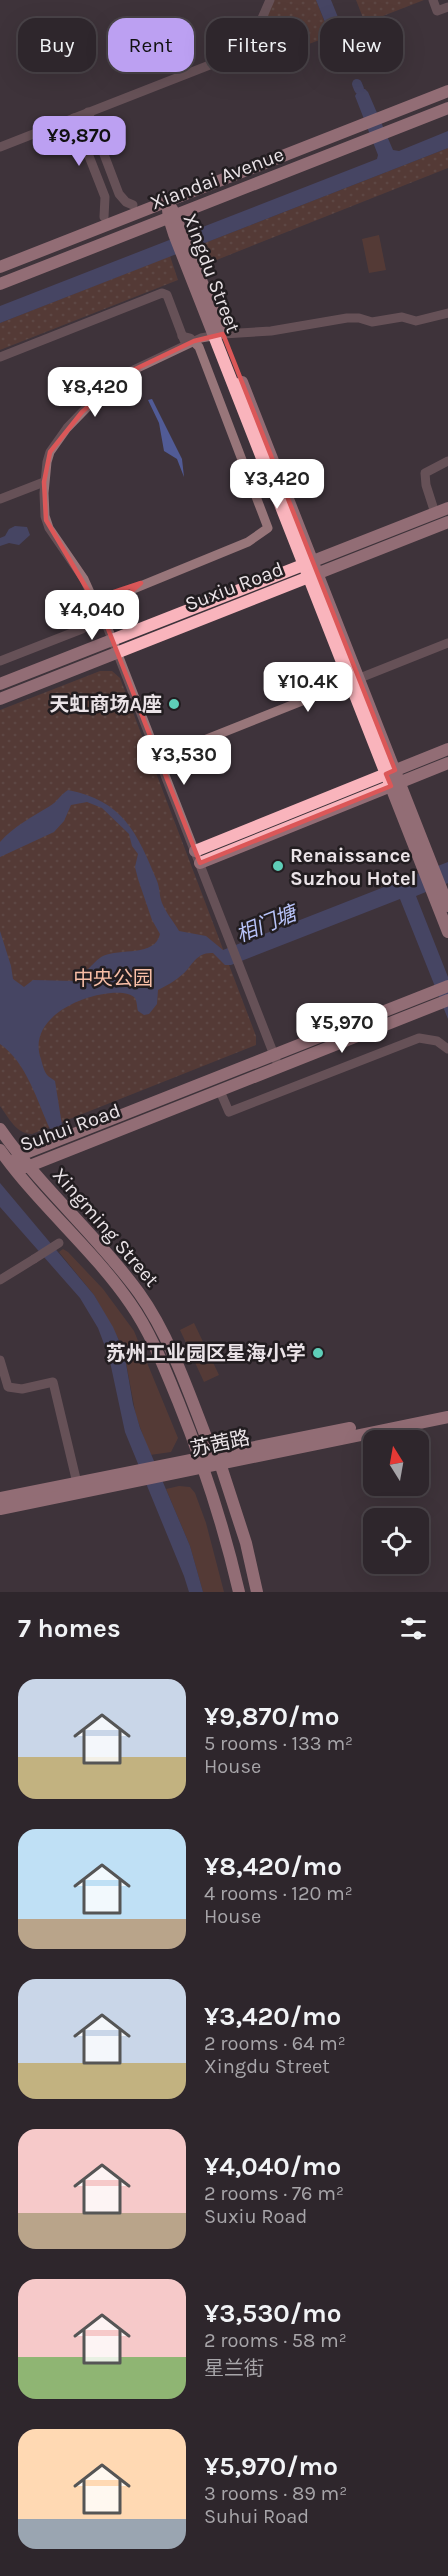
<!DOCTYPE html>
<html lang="en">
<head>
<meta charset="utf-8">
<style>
  :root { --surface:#2e262c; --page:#362e34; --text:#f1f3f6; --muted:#a7a5a9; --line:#494348; --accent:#bca0f2 }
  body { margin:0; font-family:Karla,"Noto Sans SC",sans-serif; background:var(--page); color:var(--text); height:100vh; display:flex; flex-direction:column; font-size:22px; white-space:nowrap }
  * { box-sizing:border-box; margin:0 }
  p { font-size:20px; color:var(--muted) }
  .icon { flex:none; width:33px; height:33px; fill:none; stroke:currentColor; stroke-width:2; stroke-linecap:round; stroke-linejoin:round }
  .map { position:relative; height:1592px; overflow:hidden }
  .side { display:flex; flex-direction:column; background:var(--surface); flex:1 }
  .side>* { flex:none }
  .guide { position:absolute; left:18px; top:18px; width:412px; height:54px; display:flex; gap:12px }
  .needle { width:39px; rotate:349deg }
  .controls { position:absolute; left:363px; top:1430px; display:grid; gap:12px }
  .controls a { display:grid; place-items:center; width:66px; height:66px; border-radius:12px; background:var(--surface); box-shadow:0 6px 24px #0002,0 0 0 2px var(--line); font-size:30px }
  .price { position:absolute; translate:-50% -51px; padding:0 14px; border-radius:12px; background:#fff; color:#222; font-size:20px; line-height:39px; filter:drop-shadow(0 2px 3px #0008) }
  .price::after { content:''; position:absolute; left:50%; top:36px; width:18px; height:14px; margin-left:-9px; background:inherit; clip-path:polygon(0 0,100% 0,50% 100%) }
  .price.active { background:var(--accent); color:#111 }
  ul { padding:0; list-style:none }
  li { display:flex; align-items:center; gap:18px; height:150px; padding:0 18px }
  li span { display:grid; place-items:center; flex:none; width:168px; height:120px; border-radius:18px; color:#555 }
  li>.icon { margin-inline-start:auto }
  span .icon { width:72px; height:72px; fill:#fffc; stroke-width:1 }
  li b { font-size:26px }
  h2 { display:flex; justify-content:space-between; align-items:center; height:72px; padding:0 18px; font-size:26px }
  .pill { padding:0 21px; border-radius:18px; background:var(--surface); box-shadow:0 6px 24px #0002,0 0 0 2px var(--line); font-size:21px; line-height:54px }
  .pill.active { background:var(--accent); color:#111 }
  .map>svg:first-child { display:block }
  .grass { fill:#6f4432 }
  .park { fill:url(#park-dots) }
  .water { fill:#515b96 }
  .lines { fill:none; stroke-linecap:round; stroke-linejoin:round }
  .river { stroke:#515b96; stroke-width:10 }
  .minor { stroke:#98767a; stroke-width:9 }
  .major { stroke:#f9b4bc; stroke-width:12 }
  .minor-bridge { stroke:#98767a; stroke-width:9 }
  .marked { fill:none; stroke:#db5758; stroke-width:4.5; stroke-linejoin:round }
  .poi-dot { fill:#5eceb8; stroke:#221d20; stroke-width:2 }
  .labels { text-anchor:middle; stroke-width:5; stroke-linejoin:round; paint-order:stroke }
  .street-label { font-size:20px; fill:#eae3e7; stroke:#221d20 }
  .poi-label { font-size:20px; font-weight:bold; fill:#eae3e7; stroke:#221d20; text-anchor:end }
  .park-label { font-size:20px; fill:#f8bea6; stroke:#221d20 }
  .water-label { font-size:21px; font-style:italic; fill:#b8c3f8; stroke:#221d20 }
</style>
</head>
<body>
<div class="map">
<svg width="448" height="1592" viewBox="0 0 448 1592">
  <defs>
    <pattern id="park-dots" width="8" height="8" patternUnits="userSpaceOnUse" patternTransform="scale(1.5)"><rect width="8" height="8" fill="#6f4432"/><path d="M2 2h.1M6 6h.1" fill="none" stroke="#845f50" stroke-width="1.8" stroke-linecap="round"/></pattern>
  </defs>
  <rect width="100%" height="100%" fill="#3e333b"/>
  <!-- grass -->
  <g class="grass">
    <path d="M379,235L386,270L369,273L362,239Z"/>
    <path d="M63,1249L68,1252L103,1289L134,1331L178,1438L171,1452L150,1455L136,1416L124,1352L119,1340L94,1295L59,1252Z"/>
    <path d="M194,1323L219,1375L204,1382L180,1330Z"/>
    <path d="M179,1486L190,1487L195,1493L206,1523L224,1592H203L190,1546L166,1489Z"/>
  </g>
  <!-- park -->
  <g class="park">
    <path d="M274,0H316L330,36L264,61L256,40Z"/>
    <path d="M356,0H424L365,23Z"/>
    <path d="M448,148V168L209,263L202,244Z"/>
    <path d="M170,256L178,280L0,350V323Z"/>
    <path d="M100,671H112L120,678L256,1036V1045L32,1134C16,1134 9,1118 0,1106V710Z"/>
  </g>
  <!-- water -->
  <g class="water">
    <path d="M316,0H331L346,37L342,44L336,45L333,42Z"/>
    <path d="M359,89H365L368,92L393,150L399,151L448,131V148L0,323V306L377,159L378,155L355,96Z"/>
    <path d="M152,399L182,459L184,477L177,459L164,451L159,423L148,400Z"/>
    <path d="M15,526L27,527L30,535L19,545L9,543L0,546V538L5,536L9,529Z"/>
    <path d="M68,790C123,801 137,832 157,881C160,888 159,896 162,903C166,913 174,922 179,931L206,936L223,950L448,862V883L416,896L448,977V1019L400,899L231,965H225L213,953C196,952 193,965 183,974C175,981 166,986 158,990L157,1004L149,1014L144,1015L138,1011C137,1008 137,1001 135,998C120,981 22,1007 41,1059C42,1063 44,1072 48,1076C50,1078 53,1079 55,1081L62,1125L50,1129C37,1101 27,1063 0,1044V931L11,966L13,979L24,987L33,980L75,981C84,975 96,959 103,956C120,948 155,957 160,934L152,920L138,879L135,867L138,854L132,846L129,834L102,808L87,802L71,805L64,821L54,832L0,857V842C14,826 32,817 50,806C57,802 61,794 68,790Z"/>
    <path d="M0,1183L94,1295L113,1327L124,1352L133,1404L140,1428L190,1546L203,1592H189L184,1576L125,1432L109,1357L98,1328L80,1298L0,1207Z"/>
  </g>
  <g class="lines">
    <!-- river -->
    <path class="river" d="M357,84L359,89"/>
    <!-- minor -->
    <g class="minor">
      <path d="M433,0L437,11L448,7"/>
      <path d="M88,112L119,194L126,202L133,205"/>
      <path d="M74,118L105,197L104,217"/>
      <path d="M0,147L248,50L270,0"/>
      <path d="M0,357L162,293L167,295L184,340"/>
      <path d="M0,499L44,482"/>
      <path d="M435,513L426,485L425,473L448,461"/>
      <circle cx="97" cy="608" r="10"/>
      <path d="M93,599L84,579L49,528L45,516L44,493L47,462L50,452L67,428L96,398L125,374L201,338L223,334L271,331L347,318H359L372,322L402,317L416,321L448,313"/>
      <path d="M104,601L248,542L268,528L199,347L190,338L182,336"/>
      <path d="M103,616L276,1060"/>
      <path d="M0,661L82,629L92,617"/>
      <path d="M159,758L448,643"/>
      <path d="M220,1091L229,1112L419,1038L437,1041L448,1049"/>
      <path d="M0,1280L34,1259"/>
      <path d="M0,1360L8,1387L22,1389L53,1382L77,1483"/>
    </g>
    <!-- major -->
    <g class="major">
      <path d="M167,201L169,218L174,234L448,932"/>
      <path d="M172,209L221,329"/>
      <path d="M0,267L448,91"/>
      <path d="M0,284L448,108"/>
      <path d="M242,382L448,906"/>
      <path d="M0,684L448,508"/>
      <path d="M0,699L448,522"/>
      <path d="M195,851L448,749"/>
      <path d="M200,863L448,763"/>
      <path d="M0,1129C41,1188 97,1235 139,1293C172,1339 192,1402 213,1455L220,1463L246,1543L257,1592"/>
      <path d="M0,1150C39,1205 92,1248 130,1303C151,1333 164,1367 178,1401C203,1463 224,1527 239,1592"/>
      <path d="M15,1160L18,1156L448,986"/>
      <path d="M21,1167H27L448,1000"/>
      <path d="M0,1498L350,1428"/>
      <path d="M0,1509L448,1417"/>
    </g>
    <!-- minor-bridge -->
    <path class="minor-bridge" d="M34,1259L59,1243"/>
  </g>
  <!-- marked area -->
  <path d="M0 0H448V1592H0ZM223,334L395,770L386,774L391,786L200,863L103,616L141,583L93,599L46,520L44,482L50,452L82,412L125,374L194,341Z" fill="#3e333b" fill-opacity=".55" fill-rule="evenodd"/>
  <path class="marked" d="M223,334L395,770L386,774L391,786L200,863L103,616L141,583L93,599L46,520L44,482L50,452L82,412L125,374L194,341Z"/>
  <!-- markers -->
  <g class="poi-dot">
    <circle cx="174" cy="704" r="6"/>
    <circle cx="278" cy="866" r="6"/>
    <circle cx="318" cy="1353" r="6"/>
  </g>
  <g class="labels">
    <!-- street labels -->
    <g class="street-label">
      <text transform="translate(217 178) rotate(-21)" y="7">Xiandai Avenue</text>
      <text transform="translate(212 273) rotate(69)" y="7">Xingdu Street</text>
      <text transform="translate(234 586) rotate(-21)" y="7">Suxiu Road</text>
      <text transform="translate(70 1127) rotate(-20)" y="7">Suhui Road</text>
      <text transform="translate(106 1227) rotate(49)" y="7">Xingming Street</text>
      <text transform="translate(220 1443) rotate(-12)" y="7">苏茜路</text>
    </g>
    <!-- poi labels -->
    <g class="poi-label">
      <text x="162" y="711">天虹商场A座</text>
      <text x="290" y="862" text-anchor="start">Renaissance<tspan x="290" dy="23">Suzhou Hotel</tspan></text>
      <text x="306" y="1360">苏州工业园区星海小学</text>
    </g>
    <!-- park labels -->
    <g class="park-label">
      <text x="113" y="985">中央公园</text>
    </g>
    <!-- water labels -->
    <g class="water-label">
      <text transform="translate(266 924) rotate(-22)" y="7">相门塘</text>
    </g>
  </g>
</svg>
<div class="controls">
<a><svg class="needle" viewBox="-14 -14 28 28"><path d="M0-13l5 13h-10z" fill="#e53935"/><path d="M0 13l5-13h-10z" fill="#a7a5a9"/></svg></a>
<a><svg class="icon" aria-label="locate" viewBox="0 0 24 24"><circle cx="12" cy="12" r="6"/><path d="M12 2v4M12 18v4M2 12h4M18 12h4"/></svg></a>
</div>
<b class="price active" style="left:79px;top:167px">¥9,870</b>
<b class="price" style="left:95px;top:418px">¥8,420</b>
<b class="price" style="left:277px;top:510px">¥3,420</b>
<b class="price" style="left:92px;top:641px">¥4,040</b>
<b class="price" style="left:308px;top:713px">¥10.4K</b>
<b class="price" style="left:184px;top:786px">¥3,530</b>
<b class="price" style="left:342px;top:1054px">¥5,970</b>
<div class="guide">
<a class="pill">Buy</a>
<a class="pill active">Rent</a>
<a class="pill">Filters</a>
<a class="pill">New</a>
</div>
</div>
<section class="side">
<h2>7 homes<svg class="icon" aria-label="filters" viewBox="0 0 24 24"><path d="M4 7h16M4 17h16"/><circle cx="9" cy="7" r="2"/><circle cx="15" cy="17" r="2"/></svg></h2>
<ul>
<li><span style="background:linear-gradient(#c9d6e8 65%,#c2b280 0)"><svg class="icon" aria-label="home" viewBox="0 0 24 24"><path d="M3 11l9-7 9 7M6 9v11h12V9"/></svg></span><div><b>¥9,870/mo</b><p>5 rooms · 133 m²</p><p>House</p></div></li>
<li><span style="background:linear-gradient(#bfe0f5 75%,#b9a48a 0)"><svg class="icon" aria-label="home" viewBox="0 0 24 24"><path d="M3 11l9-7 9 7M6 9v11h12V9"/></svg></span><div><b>¥8,420/mo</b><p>4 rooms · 120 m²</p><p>House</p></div></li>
<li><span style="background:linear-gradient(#c9d6e8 70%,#c2b280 0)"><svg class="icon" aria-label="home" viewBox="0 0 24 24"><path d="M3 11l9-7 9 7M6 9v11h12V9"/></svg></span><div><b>¥3,420/mo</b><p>2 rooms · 64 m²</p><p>Xingdu Street</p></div></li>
<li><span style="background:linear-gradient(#f6c9c9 70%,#b9a48a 0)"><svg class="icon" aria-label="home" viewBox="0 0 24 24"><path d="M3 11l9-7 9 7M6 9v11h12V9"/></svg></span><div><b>¥4,040/mo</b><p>2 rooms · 76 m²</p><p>Suxiu Road</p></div></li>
<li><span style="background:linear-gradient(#f6c9c9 65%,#8fb573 0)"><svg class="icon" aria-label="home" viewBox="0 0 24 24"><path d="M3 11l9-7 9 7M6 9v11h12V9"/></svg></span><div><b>¥3,530/mo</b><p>2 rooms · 58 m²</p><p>星兰街</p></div></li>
<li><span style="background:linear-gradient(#ffd9b3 75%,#9aa5b1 0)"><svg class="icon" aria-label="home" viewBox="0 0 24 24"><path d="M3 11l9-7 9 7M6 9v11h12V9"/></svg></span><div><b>¥5,970/mo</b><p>3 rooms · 89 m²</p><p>Suhui Road</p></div></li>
</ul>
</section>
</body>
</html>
